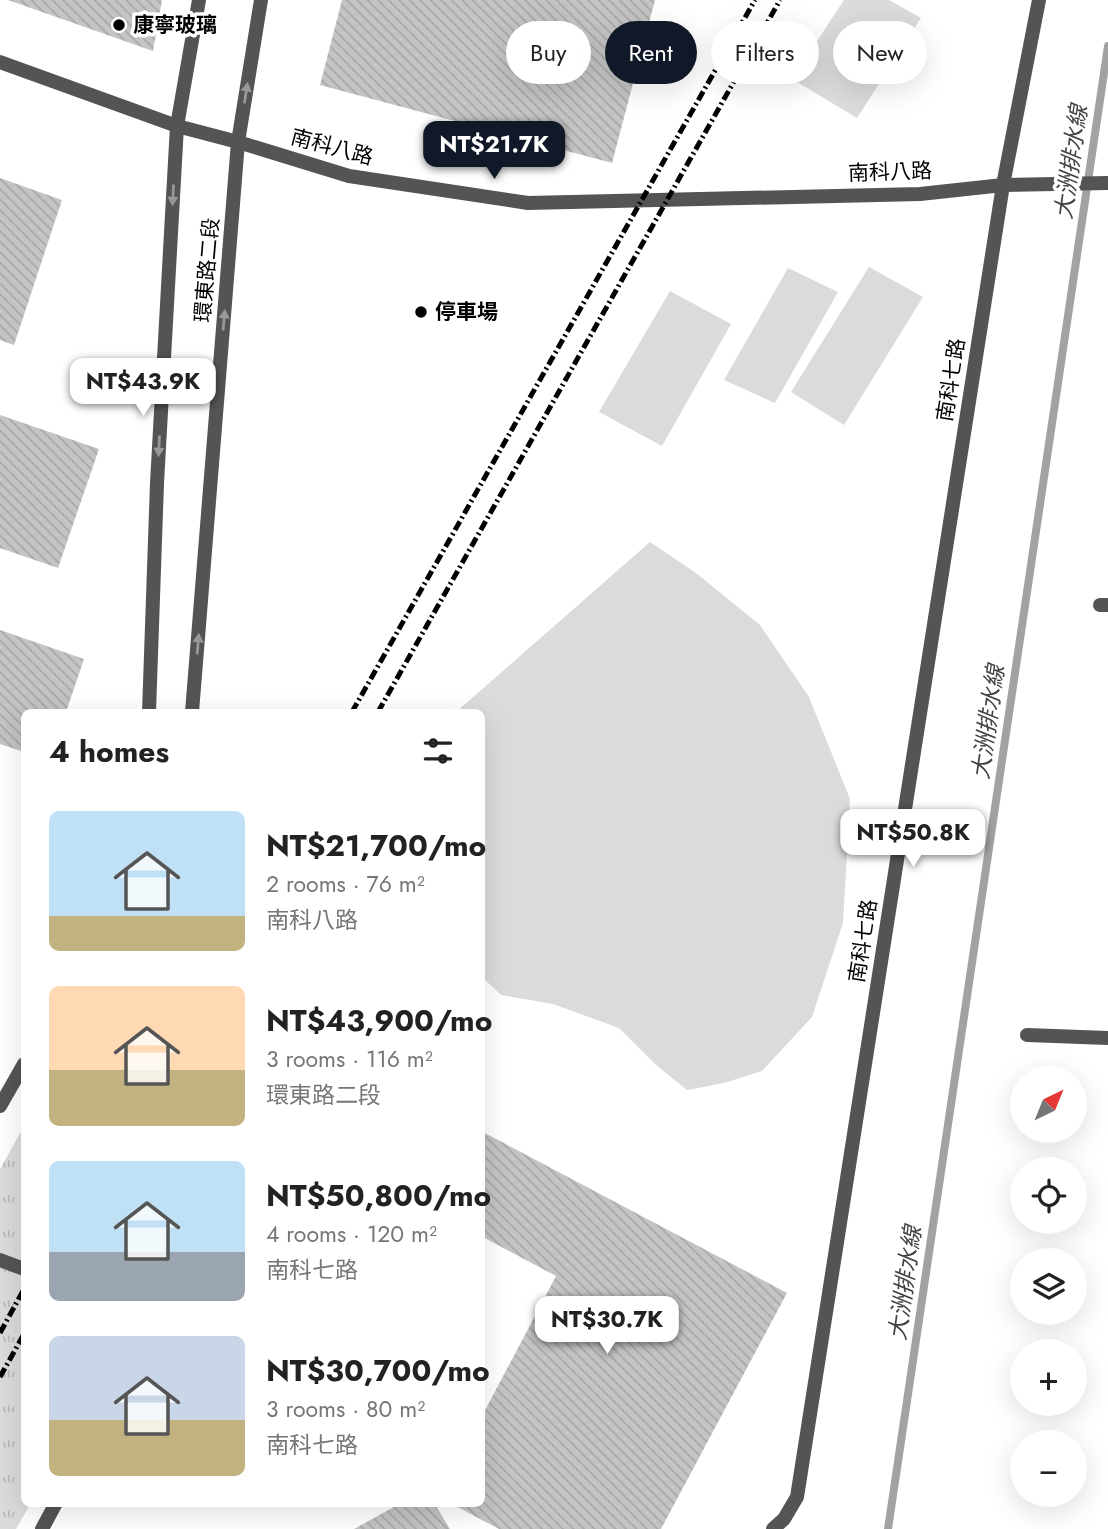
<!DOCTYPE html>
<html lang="en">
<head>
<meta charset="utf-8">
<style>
  :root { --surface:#fff; --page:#f6f6f6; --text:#222; --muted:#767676; --accent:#111827 }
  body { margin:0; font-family:Jost,"Noto Sans TC",sans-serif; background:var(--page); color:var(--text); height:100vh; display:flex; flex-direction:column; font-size:26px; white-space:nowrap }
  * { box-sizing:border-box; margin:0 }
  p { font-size:23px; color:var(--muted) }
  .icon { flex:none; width:38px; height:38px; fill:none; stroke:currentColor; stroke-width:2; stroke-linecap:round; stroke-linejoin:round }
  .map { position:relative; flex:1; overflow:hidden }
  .sheet { position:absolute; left:21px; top:709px; width:464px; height:798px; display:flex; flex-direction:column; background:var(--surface); border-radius:10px; box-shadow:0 7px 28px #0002 }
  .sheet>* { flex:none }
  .guide { position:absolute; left:506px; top:21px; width:497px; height:63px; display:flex; gap:14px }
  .needle { width:46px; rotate:43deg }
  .tools { position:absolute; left:1010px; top:1066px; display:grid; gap:14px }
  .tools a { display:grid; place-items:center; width:77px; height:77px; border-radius:50%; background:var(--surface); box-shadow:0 7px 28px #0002; font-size:35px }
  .price { position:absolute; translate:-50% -60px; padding:0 16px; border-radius:14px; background:#fff; color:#222; font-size:23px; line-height:46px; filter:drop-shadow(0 2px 4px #0008) }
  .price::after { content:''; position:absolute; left:50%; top:42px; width:21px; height:16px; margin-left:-10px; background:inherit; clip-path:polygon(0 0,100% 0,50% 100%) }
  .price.selected { background:var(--accent); color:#fff }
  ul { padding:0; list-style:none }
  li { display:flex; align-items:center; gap:21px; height:175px; padding:0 28px }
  li span { display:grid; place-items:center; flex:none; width:196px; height:140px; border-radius:10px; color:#555 }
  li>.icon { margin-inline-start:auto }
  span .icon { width:84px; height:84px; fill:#fffc; stroke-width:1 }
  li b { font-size:30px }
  h2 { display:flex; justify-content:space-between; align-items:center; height:84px; padding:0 28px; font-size:30px }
  .pill { padding:0 24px; border-radius:32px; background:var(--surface); box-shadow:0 7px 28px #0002; font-size:24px; line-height:63px }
  .pill.selected { background:var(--accent); color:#fff }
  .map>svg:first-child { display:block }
  .grass { fill:url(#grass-tufts) }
  .green { fill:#dbdbdb }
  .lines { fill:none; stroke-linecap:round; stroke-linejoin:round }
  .stream { stroke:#a2a2a2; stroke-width:8 }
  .building { fill:url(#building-back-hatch) }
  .service { stroke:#545454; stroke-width:14 }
  .minor { stroke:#545454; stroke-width:14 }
  .rail { stroke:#000; stroke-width:5; stroke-dasharray:10 3.5 2 3.5; stroke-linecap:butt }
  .oneway { fill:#989898 }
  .poi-dot { fill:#000; stroke:#fff; stroke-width:2.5 }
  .labels { text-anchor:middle; stroke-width:7; stroke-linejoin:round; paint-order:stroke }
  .poi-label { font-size:21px; font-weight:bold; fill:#000; stroke:#fff; text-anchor:start }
  .street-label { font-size:21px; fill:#000; stroke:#fff }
  .water-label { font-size:23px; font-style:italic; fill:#434343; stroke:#fff }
</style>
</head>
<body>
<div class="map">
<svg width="1108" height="1529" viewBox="0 0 1108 1529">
  <defs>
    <pattern id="grass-tufts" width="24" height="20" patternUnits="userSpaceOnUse" patternTransform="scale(1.75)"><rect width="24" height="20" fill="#dbdbdb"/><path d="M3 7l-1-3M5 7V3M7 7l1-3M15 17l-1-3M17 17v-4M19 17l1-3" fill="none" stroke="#bababa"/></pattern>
    <pattern id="building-back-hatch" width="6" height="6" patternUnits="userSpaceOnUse" patternTransform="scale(1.75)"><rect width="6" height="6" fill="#c4c4c4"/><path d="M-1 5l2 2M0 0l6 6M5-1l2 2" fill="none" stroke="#a7a7a7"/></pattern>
  </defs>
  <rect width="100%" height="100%" fill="#fff"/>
  <!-- grass -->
  <path class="grass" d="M24,1126V1503H31L16,1529H0V1169Z"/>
  <!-- green -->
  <g class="green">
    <path d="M844,0H889L921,18L857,118L792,79Z"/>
    <path d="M869,267L923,297L844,425L791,392Z"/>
    <path d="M788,268L838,292L775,403L724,380Z"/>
    <path d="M670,291L731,324L662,446L599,412Z"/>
    <path d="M650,542L696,573L760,625L809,697L850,799L843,923L812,1017L762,1071L724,1083L687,1090L656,1065L619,1028L553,1004L501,995L481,976V712H456Z"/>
  </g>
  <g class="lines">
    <!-- stream -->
    <path class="stream" d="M888,1529L1108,46"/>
  </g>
  <!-- building -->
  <g class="building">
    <path d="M8,0H162L153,51Z"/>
    <path d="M342,0H655L612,163L320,85Z"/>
    <path d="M0,178L62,200L14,345L0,340Z"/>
    <path d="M0,415L99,449L58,568L0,548Z"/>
    <path d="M0,630L84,659L66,712H24V752L0,744Z"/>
    <path d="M481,1131L787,1293L661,1529H499L450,1503H481V1418L556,1276L481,1236Z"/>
    <path d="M401,1503H424L436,1506L450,1529H354Z"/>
  </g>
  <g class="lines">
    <!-- service -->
    <g class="service">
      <path d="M1003,185L1108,183"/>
      <path d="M1100,605H1108"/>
      <path d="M1027,1035L1108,1038"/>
    </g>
    <!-- minor -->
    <g class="minor">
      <path d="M0,62L177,126L238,142L349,176L528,203L920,194L1003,185"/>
      <path d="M149,712L157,483L177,126L199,0"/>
      <path d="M192,712L238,142L261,0"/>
      <path d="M0,1106L24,1064"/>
      <path d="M0,1260L24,1269"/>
      <path d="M42,1529L56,1503"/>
      <path d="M773,1529L784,1519L797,1497L1003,185L1039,0"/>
    </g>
    <!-- rail -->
    <g class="rail">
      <path d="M352,712L755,0"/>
      <path d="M378,712L780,0"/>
      <path d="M0,1333L24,1289"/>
      <path d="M0,1377L24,1334"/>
    </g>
  </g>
  <!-- one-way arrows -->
  <defs><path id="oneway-solid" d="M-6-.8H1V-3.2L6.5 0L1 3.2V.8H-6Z" transform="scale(1.75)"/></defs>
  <g class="oneway">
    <use href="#oneway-solid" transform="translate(246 93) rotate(-81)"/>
    <use href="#oneway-solid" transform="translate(173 195) rotate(93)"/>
    <use href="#oneway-solid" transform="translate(224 320) rotate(-85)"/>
    <use href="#oneway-solid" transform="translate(159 446) rotate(93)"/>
    <use href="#oneway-solid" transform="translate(198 644) rotate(-85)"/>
  </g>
  <!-- markers -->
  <g class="poi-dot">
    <circle cx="119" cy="25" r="7"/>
    <circle cx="421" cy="312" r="7"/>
  </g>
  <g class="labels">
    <!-- poi labels -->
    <g class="poi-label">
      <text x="133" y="32">康寧玻璃</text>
      <text x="435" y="319">停車場</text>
    </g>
    <!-- street labels -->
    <g class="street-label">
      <text transform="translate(332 147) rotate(15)" y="7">南科八路</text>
      <text transform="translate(890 172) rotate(-2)" y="7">南科八路</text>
      <text transform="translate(207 270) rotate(-85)" y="7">環東路二段</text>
      <text transform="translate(951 380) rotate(-81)" y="7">南科七路</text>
      <text transform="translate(863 941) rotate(-81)" y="7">南科七路</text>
    </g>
    <!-- water labels -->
    <g class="water-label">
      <text transform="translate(1071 162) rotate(-82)" y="8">大洲排水線</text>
      <text transform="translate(988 722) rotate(-82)" y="8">大洲排水線</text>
      <text transform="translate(905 1283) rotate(-82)" y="8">大洲排水線</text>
    </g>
  </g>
</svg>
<div class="tools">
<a><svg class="needle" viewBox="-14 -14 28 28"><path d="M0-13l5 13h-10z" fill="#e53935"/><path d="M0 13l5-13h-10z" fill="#767676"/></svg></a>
<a><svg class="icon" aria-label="locate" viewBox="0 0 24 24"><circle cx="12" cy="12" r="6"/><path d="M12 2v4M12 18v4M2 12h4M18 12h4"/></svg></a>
<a><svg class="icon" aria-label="layers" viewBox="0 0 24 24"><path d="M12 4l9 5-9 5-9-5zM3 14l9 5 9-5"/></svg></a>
<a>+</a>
<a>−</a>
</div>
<b class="price selected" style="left:494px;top:181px">NT$21.7K</b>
<b class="price" style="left:143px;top:418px">NT$43.9K</b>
<b class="price" style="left:913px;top:869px">NT$50.8K</b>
<b class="price" style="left:607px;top:1356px">NT$30.7K</b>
<div class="guide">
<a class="pill">Buy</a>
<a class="pill selected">Rent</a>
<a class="pill">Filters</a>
<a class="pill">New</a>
</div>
<section class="sheet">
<h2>4 homes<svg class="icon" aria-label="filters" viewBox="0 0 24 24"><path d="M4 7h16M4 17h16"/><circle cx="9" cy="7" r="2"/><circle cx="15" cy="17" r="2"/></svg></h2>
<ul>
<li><span style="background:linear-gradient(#bfe0f5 75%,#c2b280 0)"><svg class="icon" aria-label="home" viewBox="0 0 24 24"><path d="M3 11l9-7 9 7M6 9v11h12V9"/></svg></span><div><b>NT$21,700/mo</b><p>2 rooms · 76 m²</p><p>南科八路</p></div></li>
<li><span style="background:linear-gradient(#ffd9b3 60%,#c2b280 0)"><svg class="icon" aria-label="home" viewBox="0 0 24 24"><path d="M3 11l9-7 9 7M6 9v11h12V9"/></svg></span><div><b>NT$43,900/mo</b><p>3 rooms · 116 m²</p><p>環東路二段</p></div></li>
<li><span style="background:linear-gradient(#bfe0f5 65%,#9aa5b1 0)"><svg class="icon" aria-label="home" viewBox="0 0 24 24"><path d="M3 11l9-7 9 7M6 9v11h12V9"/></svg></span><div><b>NT$50,800/mo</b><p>4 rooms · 120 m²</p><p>南科七路</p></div></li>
<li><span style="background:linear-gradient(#c9d6e8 60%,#c2b280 0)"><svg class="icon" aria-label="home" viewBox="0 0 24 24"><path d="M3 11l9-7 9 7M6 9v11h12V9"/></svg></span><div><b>NT$30,700/mo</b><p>3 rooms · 80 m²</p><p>南科七路</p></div></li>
</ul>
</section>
</div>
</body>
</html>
